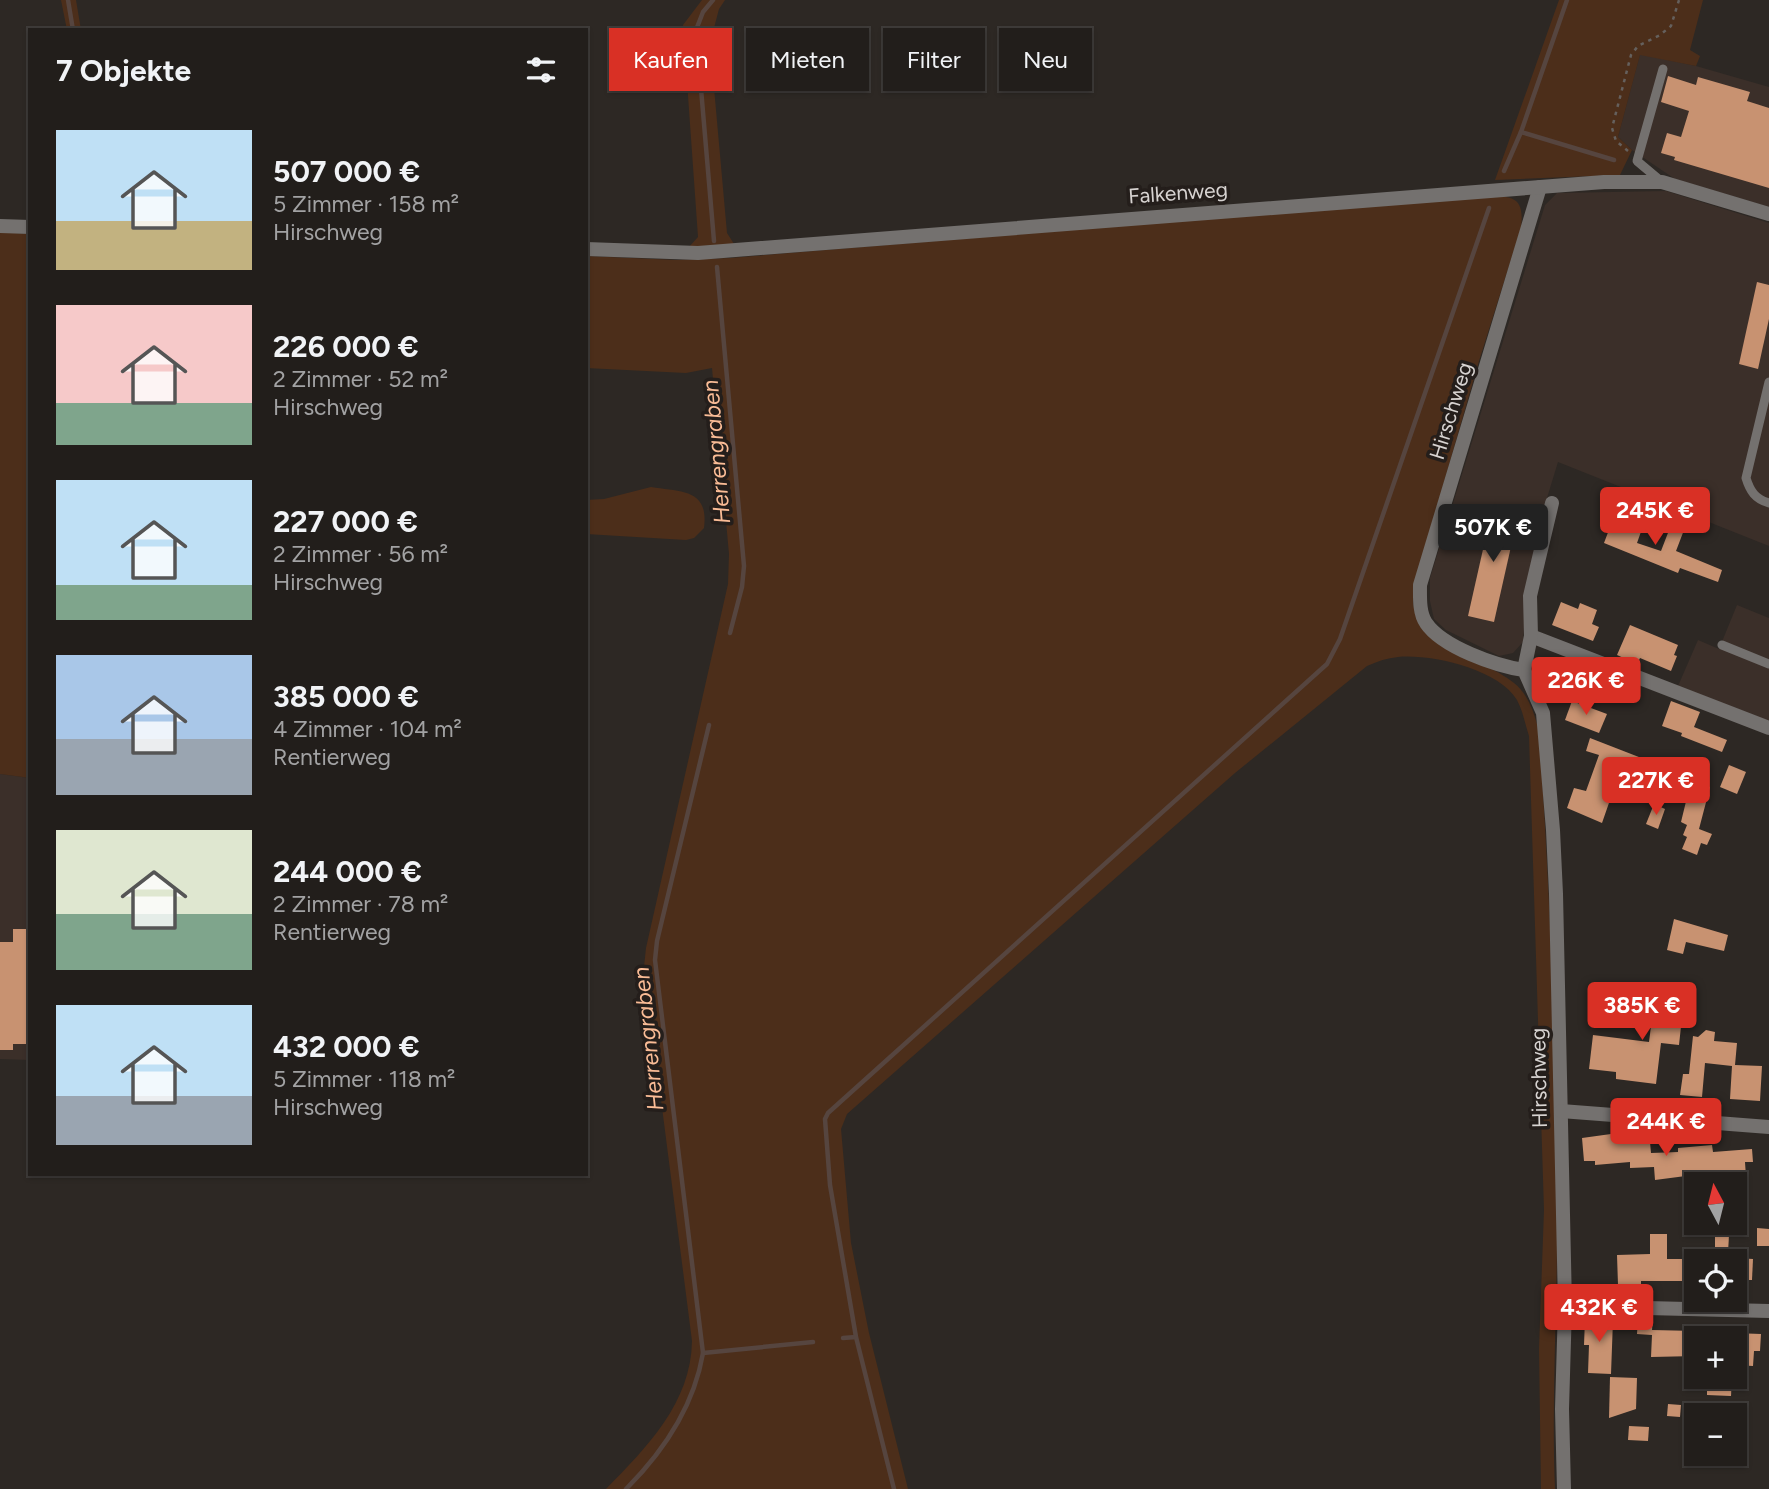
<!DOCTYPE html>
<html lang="de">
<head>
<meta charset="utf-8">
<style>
  :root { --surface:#221e1b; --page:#2e2b28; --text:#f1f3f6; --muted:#a2a2a3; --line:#3f3c3a; --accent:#d93025 }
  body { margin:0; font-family:Figtree,sans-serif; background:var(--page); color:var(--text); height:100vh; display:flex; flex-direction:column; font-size:26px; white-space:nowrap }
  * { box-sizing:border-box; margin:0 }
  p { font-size:23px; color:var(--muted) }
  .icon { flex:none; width:38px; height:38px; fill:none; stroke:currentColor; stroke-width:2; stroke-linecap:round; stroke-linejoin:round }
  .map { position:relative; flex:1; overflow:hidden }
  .sheet { position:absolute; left:28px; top:28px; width:560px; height:1148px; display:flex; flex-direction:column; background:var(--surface); border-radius:0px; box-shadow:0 2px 5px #0004,0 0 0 2px var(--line) }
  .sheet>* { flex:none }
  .guide { position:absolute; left:609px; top:28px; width:665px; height:63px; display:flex; gap:14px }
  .needle { width:46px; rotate:353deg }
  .controls { position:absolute; left:1684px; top:1172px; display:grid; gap:14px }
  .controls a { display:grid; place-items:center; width:63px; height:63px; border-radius:0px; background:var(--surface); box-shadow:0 2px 5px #0004,0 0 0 2px var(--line); font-size:35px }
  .price { position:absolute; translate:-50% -60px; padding:0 16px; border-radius:7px; background:var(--accent); color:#fff; font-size:23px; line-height:46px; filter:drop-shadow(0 2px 4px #0008) }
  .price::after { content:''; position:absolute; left:50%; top:42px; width:21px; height:16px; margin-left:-10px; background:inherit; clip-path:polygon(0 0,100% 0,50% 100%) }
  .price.on { background:#222; color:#fff }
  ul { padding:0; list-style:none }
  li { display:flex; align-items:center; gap:21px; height:175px; padding:0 28px }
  li span { display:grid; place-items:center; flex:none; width:196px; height:140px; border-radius:0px; color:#555 }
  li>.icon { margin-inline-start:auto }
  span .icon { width:84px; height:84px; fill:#fffc; stroke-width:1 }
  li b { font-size:30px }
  h2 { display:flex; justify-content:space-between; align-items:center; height:84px; padding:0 28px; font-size:30px }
  .tag { padding:0 24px; border-radius:0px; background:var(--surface); box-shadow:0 2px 5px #0004,0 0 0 2px var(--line); font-size:24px; line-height:63px }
  .tag.on { background:var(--accent); color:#fff }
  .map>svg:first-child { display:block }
  .built { fill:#3b2f29 }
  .green { fill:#4c2e1a }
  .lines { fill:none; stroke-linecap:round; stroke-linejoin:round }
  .stream { stroke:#56453f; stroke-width:4.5 }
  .building { fill:#c89271 }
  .path { stroke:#65605d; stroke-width:2.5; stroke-dasharray:3.5 5; stroke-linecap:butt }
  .lane { stroke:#74716f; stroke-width:9 }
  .street { stroke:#74716f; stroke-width:14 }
  .labels { text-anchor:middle; stroke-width:7; stroke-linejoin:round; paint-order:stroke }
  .street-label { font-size:21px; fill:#d7d3d1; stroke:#241e1b }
  .water-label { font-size:23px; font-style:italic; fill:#fabc96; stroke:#241e1b }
</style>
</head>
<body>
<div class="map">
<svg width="1769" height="1489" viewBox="0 0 1769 1489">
  <rect width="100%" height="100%" fill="#2d2824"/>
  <!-- built -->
  <g class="built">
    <path d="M1640,54L1696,66L1769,87V207L1675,179L1632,150L1618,137Z"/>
    <path d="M1666,191L1769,223V546L1558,462L1543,511L1527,587L1523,642L1513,653L1499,656L1446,630L1434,619L1430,601V578L1545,205L1557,193Z"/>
    <path d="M1737,605L1769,618V721L1678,686L1698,640L1719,649Z"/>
    <path d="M0,774L30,778V1060L0,1059Z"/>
  </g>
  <!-- green -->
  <g class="green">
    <path d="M61,0H76L81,30H67Z"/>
    <path d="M702,0H725L719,9L710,43L727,233L734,244L689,247L698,237L683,25Z"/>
    <path d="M1559,0H1703L1690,50L1700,56L1696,66L1640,55L1618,137L1632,150L1620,175L1495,180Z"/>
    <path d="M1485,196C1512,196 1525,196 1521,228L1479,361L1414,586C1404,652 1476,652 1514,683C1529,695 1534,713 1539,731C1550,889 1556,1049 1557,1208C1558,1302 1551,1395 1555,1489H1541L1539,1349L1544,1210L1529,736C1525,724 1523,711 1517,700C1498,669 1432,654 1398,657C1387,658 1378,661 1367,666L1235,773L847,1114L841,1129L851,1243L869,1333L908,1489H606C647,1447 691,1403 692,1341L644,967L646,948L728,584L729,554L712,368L686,373L586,368V256L676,260L730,258Z"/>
    <path d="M0,232L30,234V778L0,774Z"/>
    <path d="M651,487C682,492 709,489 704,528L694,538L686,540L586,534V500L604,499Z"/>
  </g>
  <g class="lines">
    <!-- stream -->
    <g class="stream">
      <path d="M68,0L73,30"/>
      <path d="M713,0L703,12L696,30L714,241"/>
      <path d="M1521,132L1614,160"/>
      <path d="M1504,171L1521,132L1567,0"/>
      <path d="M717,267L744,566L742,587L730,633"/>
      <path d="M843,1338L856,1337"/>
      <path d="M703,1353L813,1342"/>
      <path d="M626,1489C663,1452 694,1406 703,1353L655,960L657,941L709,725"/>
      <path d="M894,1489L856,1337L830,1185L825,1119L828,1113L1327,664L1340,639L1489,208"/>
    </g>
  </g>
  <!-- building -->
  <g class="building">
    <path d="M1668,76L1696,85L1698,77L1750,92L1747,101L1769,108V188L1674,160L1675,157L1661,153L1667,133L1681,137L1689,111L1661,102Z"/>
    <path d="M1757,282L1769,285V319L1758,369L1739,364Z"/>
    <path d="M1493,505L1519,511L1494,622L1468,616Z"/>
    <path d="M1618,506L1634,512L1631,521L1643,526L1637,543L1661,551L1671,525L1684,530L1676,551L1722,570L1718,582L1680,568L1678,573L1604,543Z"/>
    <path d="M1561,602L1578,609L1580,603L1597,610L1592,624L1599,627L1593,641L1552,625Z"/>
    <path d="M1630,625L1678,645L1674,655L1677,656L1671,671L1640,658L1637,664L1617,655Z"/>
    <path d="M1572,701L1607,714L1599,733L1565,720Z"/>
    <path d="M1671,701L1700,712L1694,727L1727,740L1722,752L1681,736L1682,733L1662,726Z"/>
    <path d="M1590,738L1644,759L1637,783L1612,776L1604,798L1610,800L1602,823L1567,808L1574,788L1586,791L1599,755L1586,751Z"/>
    <path d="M1729,765L1746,772L1737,794L1720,787Z"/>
    <path d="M1698,783L1710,787L1699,829L1712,834L1707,845L1701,843L1697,855L1682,849L1687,837L1683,835L1687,825L1681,822L1690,785L1697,787Z"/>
    <path d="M1654,804L1665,809L1658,829L1646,824Z"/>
    <path d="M1674,919L1728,935L1724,951L1686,942L1683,954L1667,950Z"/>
    <path d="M13,929H30V1044H13V1050H0V942H13Z"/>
    <path d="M1656,987L1685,990L1679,1045L1661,1043L1656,1084L1616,1079V1072L1589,1069L1593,1035L1649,1042Z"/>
    <path d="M1706,1030L1715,1032L1714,1041L1737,1043L1735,1065L1762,1066L1760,1101L1730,1099L1732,1066L1705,1063L1702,1097L1680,1095L1683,1074H1689L1693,1036L1698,1037Z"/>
    <path d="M1611,1134V1137L1618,1136V1143L1650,1142L1651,1153L1678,1152V1148L1712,1145L1713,1152L1752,1149L1753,1162H1745L1746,1177L1733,1178V1174L1724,1175V1171L1655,1180L1654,1167L1630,1168V1162L1595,1165V1161H1584L1582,1138Z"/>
    <path d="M1757,1228L1769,1229V1246H1757Z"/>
    <path d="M1650,1234H1667V1259H1683V1281H1641V1285H1618L1617,1255L1650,1254Z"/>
    <path d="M1715,1235H1729L1728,1253L1715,1252Z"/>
    <path d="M1736,1258L1753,1259L1752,1280H1735Z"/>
    <rect x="1590" y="1288" width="20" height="9"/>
    <path d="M1590,1316L1609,1317V1320H1613L1611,1374L1588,1373L1589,1345H1584L1585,1319H1590Z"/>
    <path d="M1638,1318H1653L1652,1330L1696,1331V1356L1651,1357L1652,1335L1637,1334Z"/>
    <path d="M1699,1325L1711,1326L1710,1339H1698Z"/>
    <path d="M1734,1333L1761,1334L1760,1351H1754L1753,1366L1734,1365Z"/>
    <path d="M1610,1377L1637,1378L1636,1409L1609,1418Z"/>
    <path d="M1707,1377H1732L1731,1396L1707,1395Z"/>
    <path d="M1668,1404L1681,1405L1680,1417L1667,1416Z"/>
    <path d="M1629,1426L1649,1427L1648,1441L1628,1440Z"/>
  </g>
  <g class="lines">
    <!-- path -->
    <path class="path" d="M1628,151L1616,141L1612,128L1631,55L1638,46L1660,35L1671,26L1679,0"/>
    <!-- lane -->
    <g class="lane">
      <path d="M1662,182L1637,161L1663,69"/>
      <path d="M1769,382L1746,478C1750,491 1755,499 1769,503"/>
      <path d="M1722,645L1769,664"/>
    </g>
    <!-- street -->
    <g class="street">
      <path d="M1540,187L1420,585C1420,597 1419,613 1426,623C1442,647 1496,666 1524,670L1543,713L1553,830L1556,894L1565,1306L1562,1409L1564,1489"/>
      <path d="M0,226L30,227"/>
      <path d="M586,249L698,253L1604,182H1662L1769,214"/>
      <path d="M1531,636L1769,728"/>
      <path d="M1524,670L1531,636L1530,596L1552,503"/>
      <path d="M1561,1111L1769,1127"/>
      <path d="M1565,1306L1769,1311"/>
    </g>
  </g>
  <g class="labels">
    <!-- street labels -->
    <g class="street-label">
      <text transform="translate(1178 193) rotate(-4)" y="7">Falkenweg</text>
      <text transform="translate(1451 411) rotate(-73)" y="7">Hirschweg</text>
      <text transform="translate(1539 1078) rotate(-91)" y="7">Hirschweg</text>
    </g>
    <!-- water labels -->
    <g class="water-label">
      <text transform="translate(716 452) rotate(-95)" y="8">Herrengraben</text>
      <text transform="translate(648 1039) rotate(-96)" y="8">Herrengraben</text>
    </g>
  </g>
</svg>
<div class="controls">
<a><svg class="needle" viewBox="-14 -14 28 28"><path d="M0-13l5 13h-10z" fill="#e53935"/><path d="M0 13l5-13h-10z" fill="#a2a2a3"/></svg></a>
<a><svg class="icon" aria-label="locate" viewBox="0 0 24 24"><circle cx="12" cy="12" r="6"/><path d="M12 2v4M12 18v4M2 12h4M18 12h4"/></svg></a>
<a>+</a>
<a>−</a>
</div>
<b class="price" style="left:1655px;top:547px">245K €</b>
<b class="price on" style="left:1493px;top:564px">507K €</b>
<b class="price" style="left:1586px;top:717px">226K €</b>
<b class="price" style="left:1656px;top:817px">227K €</b>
<b class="price" style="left:1642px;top:1042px">385K €</b>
<b class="price" style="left:1666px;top:1158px">244K €</b>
<b class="price" style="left:1599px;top:1344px">432K €</b>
<div class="guide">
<a class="tag on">Kaufen</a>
<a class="tag">Mieten</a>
<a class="tag">Filter</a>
<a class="tag">Neu</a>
</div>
<section class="sheet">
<h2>7 Objekte<svg class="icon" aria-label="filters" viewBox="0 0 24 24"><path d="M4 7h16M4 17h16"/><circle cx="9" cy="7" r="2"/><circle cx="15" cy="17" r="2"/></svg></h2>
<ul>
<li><span style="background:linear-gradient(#bfe0f5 65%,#c2b280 0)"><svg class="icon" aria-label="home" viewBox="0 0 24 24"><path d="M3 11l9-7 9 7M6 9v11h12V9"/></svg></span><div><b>507 000 €</b><p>5 Zimmer · 158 m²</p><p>Hirschweg</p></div></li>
<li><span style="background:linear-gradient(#f6c9c9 70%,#7fa58c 0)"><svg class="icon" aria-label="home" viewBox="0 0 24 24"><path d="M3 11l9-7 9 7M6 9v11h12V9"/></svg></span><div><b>226 000 €</b><p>2 Zimmer · 52 m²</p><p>Hirschweg</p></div></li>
<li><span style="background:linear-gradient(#bfe0f5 75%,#7fa58c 0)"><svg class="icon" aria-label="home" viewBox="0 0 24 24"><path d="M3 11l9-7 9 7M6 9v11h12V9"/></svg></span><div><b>227 000 €</b><p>2 Zimmer · 56 m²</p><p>Hirschweg</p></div></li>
<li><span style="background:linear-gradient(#a9c7e8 60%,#9aa5b1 0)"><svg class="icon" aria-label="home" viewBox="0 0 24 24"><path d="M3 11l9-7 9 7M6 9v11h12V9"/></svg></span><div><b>385 000 €</b><p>4 Zimmer · 104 m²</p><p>Rentierweg</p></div></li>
<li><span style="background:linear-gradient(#dfe7d0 60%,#7fa58c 0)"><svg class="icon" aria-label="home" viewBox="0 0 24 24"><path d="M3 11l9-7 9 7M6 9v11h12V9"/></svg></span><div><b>244 000 €</b><p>2 Zimmer · 78 m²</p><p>Rentierweg</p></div></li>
<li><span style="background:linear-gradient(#bfe0f5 65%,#9aa5b1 0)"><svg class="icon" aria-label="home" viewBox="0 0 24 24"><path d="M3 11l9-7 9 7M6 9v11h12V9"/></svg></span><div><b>432 000 €</b><p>5 Zimmer · 118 m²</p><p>Hirschweg</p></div></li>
</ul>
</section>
</div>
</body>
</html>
